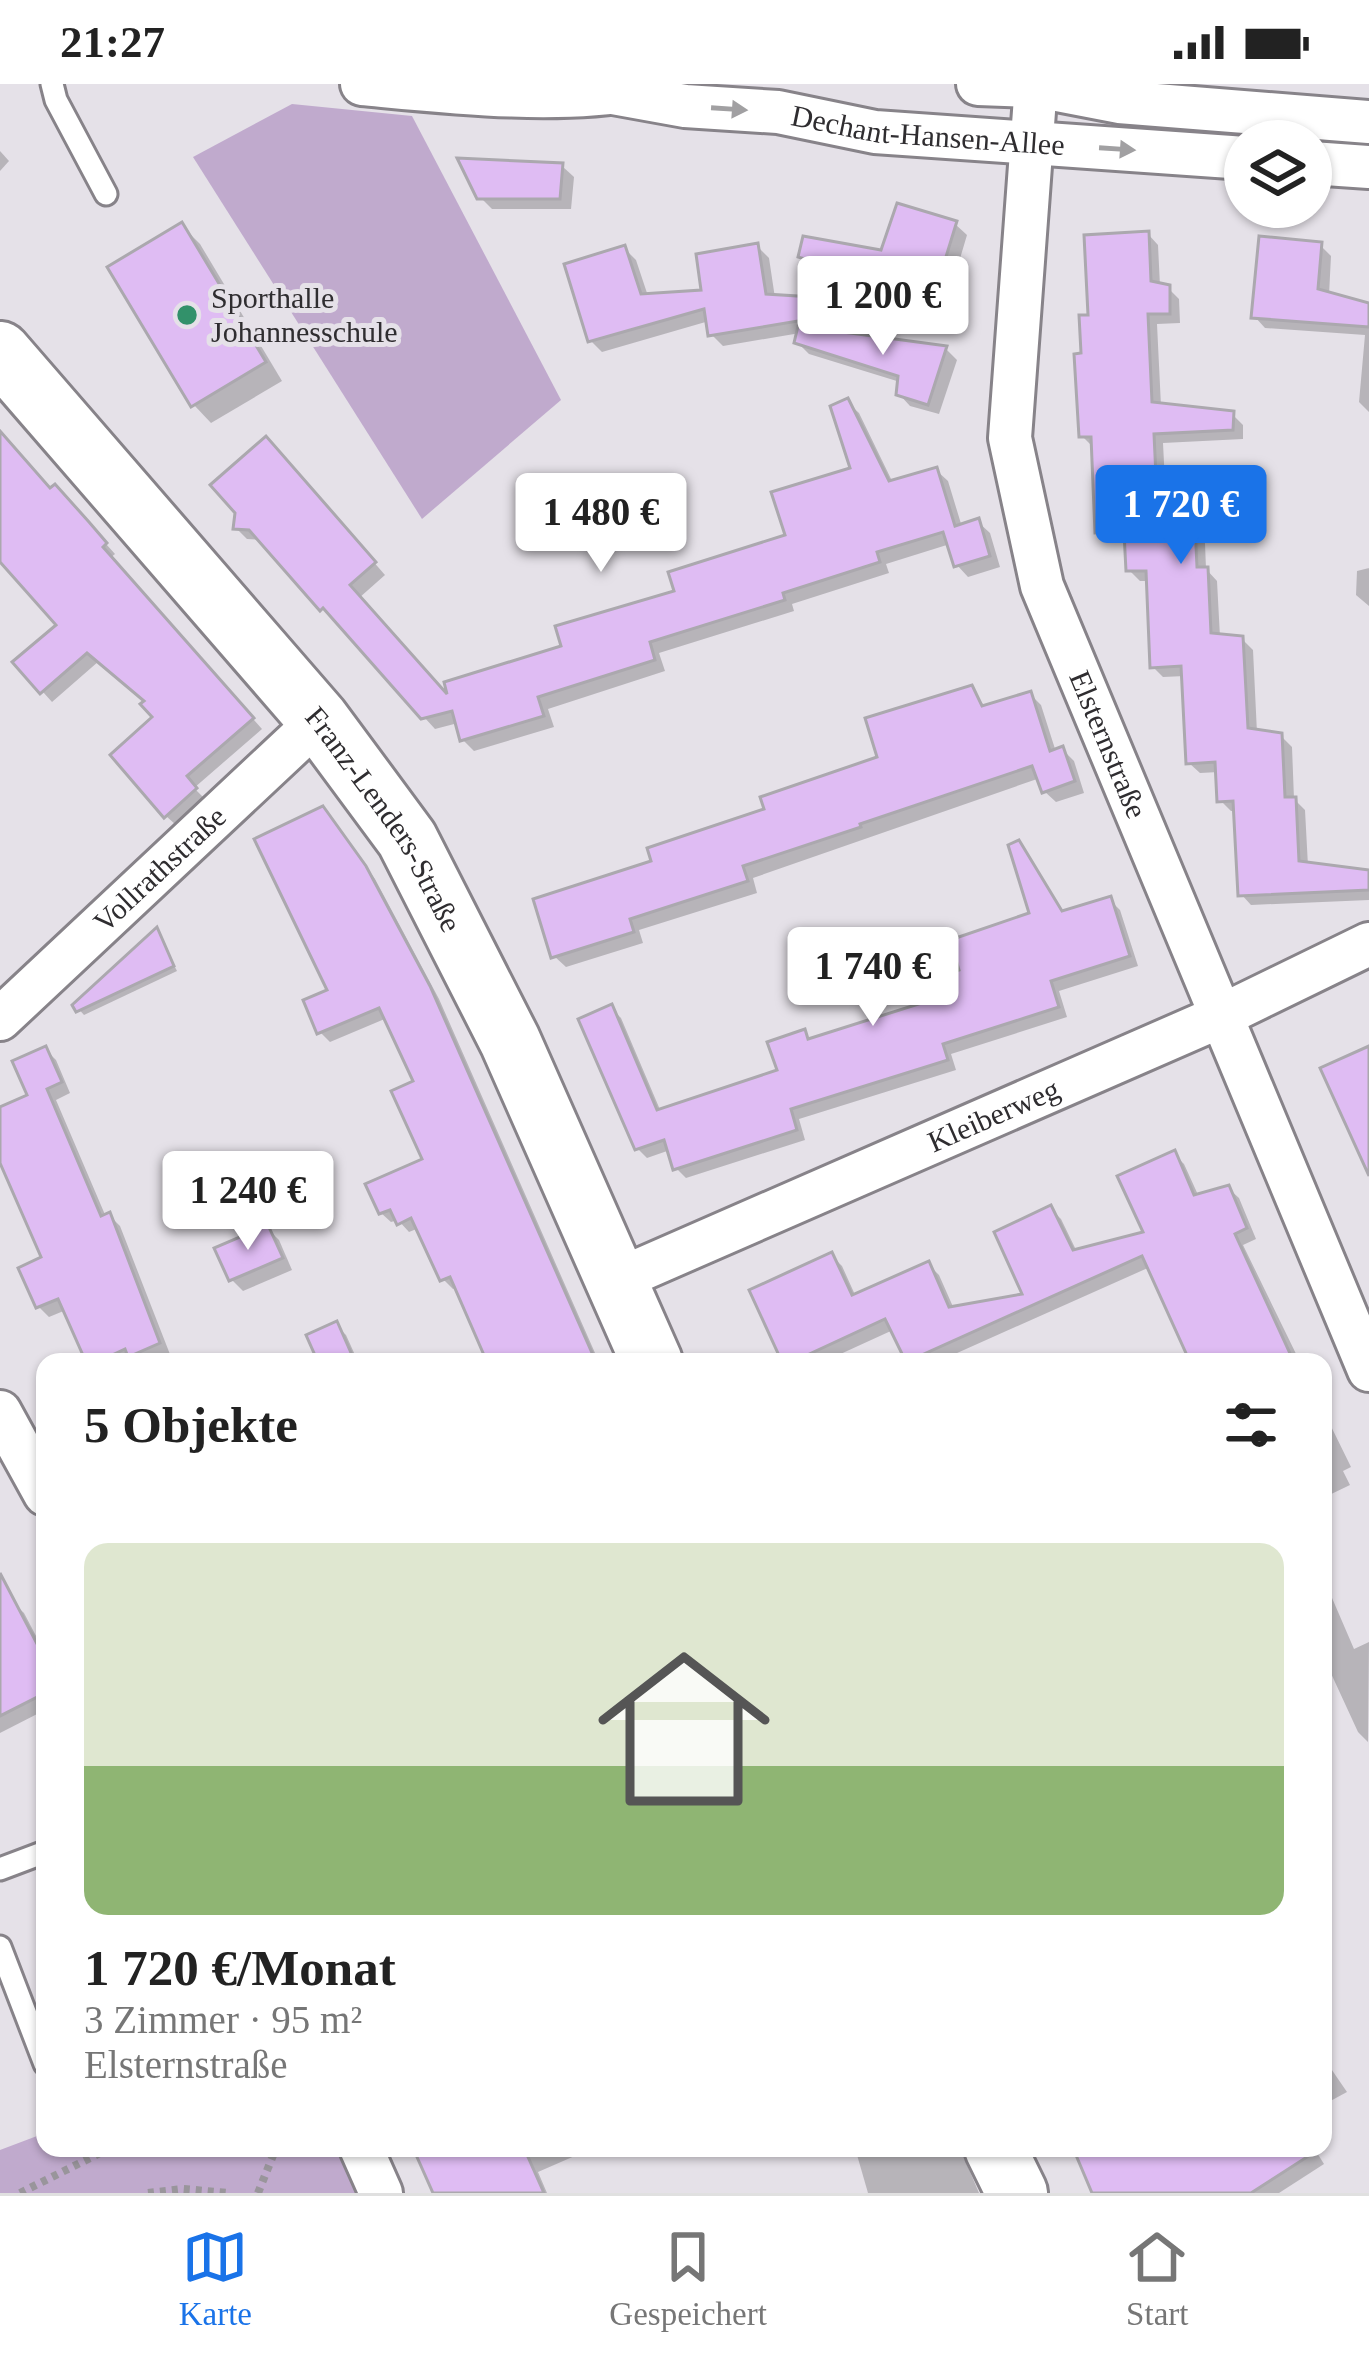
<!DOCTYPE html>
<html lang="de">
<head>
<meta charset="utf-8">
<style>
  :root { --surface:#fff; --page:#f2f2f2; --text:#222; --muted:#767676; --line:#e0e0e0; --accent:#1a73e8 }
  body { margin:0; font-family:"Times New Roman",serif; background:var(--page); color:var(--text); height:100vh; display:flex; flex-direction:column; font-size:45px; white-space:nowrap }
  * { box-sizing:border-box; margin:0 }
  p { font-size:39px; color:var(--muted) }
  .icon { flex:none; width:66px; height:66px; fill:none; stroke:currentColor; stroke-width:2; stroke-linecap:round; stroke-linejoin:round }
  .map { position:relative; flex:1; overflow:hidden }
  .side { position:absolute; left:36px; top:1269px; width:1296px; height:804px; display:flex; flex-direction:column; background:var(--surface); border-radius:24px; box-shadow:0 3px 9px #0004 }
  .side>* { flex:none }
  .controls { position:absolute; left:1224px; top:36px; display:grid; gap:24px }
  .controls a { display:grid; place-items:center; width:108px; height:108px; border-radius:50%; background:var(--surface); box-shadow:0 3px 9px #0004; font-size:60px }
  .price { position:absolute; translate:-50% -102px; padding:0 27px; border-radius:12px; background:#fff; color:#222; font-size:39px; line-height:78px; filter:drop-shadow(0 3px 6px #0008) }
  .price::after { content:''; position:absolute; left:50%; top:72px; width:36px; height:27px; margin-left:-18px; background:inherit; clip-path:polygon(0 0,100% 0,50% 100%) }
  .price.selected { background:var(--accent); color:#fff }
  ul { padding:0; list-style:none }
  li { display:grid; align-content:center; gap:24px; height:636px; padding:0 48px }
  li span { display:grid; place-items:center; height:372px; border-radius:24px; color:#555 }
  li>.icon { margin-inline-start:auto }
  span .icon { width:216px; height:216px; fill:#fffc; stroke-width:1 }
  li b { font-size:51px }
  h2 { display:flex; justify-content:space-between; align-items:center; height:144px; padding:0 48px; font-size:51px }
  .status { display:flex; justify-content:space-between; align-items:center; height:84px; padding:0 60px; background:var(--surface); direction:ltr }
  .status svg { height:33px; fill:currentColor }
  .tab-bar { display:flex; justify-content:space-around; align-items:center; height:168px; border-top:3px solid var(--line); background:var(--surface); font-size:33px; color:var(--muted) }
  .tab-bar a { display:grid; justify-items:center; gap:6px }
  .tab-bar .selected { color:var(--accent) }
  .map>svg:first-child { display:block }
  .green { fill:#c0aacd }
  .shadow { fill:#0003 }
  .building { fill:#dfbcf3; stroke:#aba8ae; stroke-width:3 }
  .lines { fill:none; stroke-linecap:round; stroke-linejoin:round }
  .lane-casing { stroke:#878389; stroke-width:27 }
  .street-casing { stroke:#878389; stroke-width:48 }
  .secondary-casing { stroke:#878389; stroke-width:66 }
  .path { stroke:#99959b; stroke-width:8; stroke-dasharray:6 6; stroke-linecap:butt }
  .lane { stroke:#fff; stroke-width:21 }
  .street { stroke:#fff; stroke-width:42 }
  .secondary { stroke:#fff; stroke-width:60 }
  .oneway { fill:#a1a0a2 }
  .poi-dot { fill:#32916a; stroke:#e5e1e8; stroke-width:4.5 }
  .labels { text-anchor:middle; stroke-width:10; stroke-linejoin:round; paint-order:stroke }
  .street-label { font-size:30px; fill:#2f2d30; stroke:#e5e1e8 }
  .poi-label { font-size:30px; fill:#2f2d30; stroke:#e5e1e8; text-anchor:start }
</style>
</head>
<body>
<div class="status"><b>21:27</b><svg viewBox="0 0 49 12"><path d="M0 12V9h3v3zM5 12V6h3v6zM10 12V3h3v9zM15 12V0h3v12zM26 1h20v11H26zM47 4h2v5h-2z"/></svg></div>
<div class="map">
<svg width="1369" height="2109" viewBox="0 0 1369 2109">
  <rect width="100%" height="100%" fill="#e5e1e8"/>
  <!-- green -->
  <g class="green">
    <path d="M292,20L412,32L561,316L422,435L193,73Z"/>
    <path d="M45,2049V2064H341L361,2109H0V2066Z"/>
  </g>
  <!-- shadow -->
  <g class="shadow">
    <path d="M0,67L9,77L0,87Z"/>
    <path d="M562,82L574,93L571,125H492L480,113Z"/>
    <path d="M955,140L967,151L945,225L813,184L802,173L883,170Z"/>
    <path d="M182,142L200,160L282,297L211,339L194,321Z"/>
    <path d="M1148,150L1158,161L1160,202L1168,204L1179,215L1180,239L1157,240L1161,322L1232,330L1243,341V355L1163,359L1166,418L1193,422L1204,433L1206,485L1217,497L1220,553L1242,555L1253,566L1257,649L1281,652L1292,663L1294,715L1305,726L1308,782L1369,789V816L1251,821L1241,810L1237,727H1231L1220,716L1219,688L1200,689L1189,679L1185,592L1163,593L1153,583L1149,497H1140L1129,486L1128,458L1109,459L1098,448L1094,364L1082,352L1085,272L1091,234Z"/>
    <path d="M1320,161L1331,172L1329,211L1369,222V328L1359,318L1365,251L1265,244L1255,233Z"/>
    <path d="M757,162L769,174L775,214L843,218L855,230L856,240L818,246L946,265L957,276L939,330L910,322L899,310L900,298L809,270L798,259L800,249L723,262L711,250L709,237L602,268L591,257L625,165L636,176L648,212L705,209Z"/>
    <path d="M847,318L859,329L893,399L936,386L948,397L962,443L978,438L990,449L1000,483L968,493L957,481L950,460L886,480L889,489L792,520L794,527L659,569L665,587L548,625L554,643L474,667L463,656L458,639L435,645L262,456L247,455L236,444L277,367L385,491L359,514L453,619L788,453L854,386Z"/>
    <path d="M0,350L51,407L98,451L115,470L110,474L262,645L194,704L205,715L176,741L166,732L156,633L147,618L99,577L52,618L17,579L60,541L0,474Z"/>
    <path d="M1369,475V522L1356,511L1357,487L1369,484Z"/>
    <path d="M971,605L986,624L1030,610L1041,621L1056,668L1062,665L1074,677L1084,709L1056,718L1044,707L1040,694L753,794L757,809L639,846L643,859L566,883L554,872L655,779L881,675Z"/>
    <path d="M332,736L375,795L439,915L599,1278H470L487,1269L458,1203L453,1205L443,1195L419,1144L409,1148L398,1136L391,1138L381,1129L426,1076L417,998L387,934L330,958L320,948L331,907Z"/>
    <path d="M1018,759L1065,830L1110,816L1120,826L1138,882L1059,907L1067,933L951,970L956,986L799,1035L805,1056L686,1094L676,1084L670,1066L647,1074L637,1064L611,924L621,934L661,1028L781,988L804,949L812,957L932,919L1033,831Z"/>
    <path d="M157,848L177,887L84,931L76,922Z"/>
    <path d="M45,965L56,976L70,1009L56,1016L106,1133L109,1131L120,1142L173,1278H89L66,1226L49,1233L38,1222L45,1175L0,1070V1026L31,1012Z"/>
    <path d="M1174,1070L1184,1080L1199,1113L1228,1104L1239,1114L1256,1155L1243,1161L1300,1278H1221L1150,1183L937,1278H908L893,1246L823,1278H785L832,1172L842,1182L856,1213L929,1181L939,1191L954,1225L1026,1213L1051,1125L1061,1135L1077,1168L1147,1150Z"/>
    <path d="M267,1144L279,1156L292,1186L243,1207L231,1195Z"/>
    <path d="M336,1241L346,1251L355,1271L363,1278H321Z"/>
    <path d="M1323,1326L1351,1383L1343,1387L1350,1401L1323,1414Z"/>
    <path d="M1323,1493L1354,1565L1369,1558L1368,1658L1358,1648L1323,1572Z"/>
    <path d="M12,1518L24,1529L45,1569V1626L0,1649V1524Z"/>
    <path d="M1323,1973L1347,2008L1323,2021Z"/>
    <path d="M417,2064H593L538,2088L547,2109H453Z"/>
    <path d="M855,2064H960L979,2109H868Z"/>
    <path d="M1075,2064H1314L1324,2080L1279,2109H1095Z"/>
  </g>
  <!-- building -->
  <g class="building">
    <path d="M457,74L563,79L560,115H477Z"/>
    <path d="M897,119L957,137L933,215L798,173L803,152L881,166Z"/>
    <path d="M182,138L266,278L191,323L107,183Z"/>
    <path d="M1149,147L1151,197L1170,201V230H1148L1152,318L1234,327L1233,346L1154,350L1157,414L1194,419L1197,483H1208L1211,549L1243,552L1248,644L1282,649L1285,713H1296L1299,777L1369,786V806L1238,812L1233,717L1217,718L1215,678L1186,680L1181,582L1150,584L1146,487H1126L1124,448L1095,449L1091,353H1079L1074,270L1081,269L1079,231H1088L1084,151Z"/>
    <path d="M1259,152L1322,158L1318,205L1369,219V243L1251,234Z"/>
    <path d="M758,159L766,210L845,215L846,229L708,252L704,225L588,258L564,180L625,161L641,210L701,206L696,170Z"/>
    <path d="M798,242L947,262L928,321L896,311L898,292L794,259Z"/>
    <path d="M848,314L889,397L937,383L955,442L979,434L990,472L954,483L943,448L877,468L880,478L783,509L785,516L650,558L655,576L538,613L544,632L460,657L452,627L421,635L323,524L320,527L249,446L233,445L235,429L210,401L266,352L376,478L350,501L447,610L444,598L561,562L555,542L674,507L668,488L785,451L771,408L850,384L830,322Z"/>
    <path d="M0,347L50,404L55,400L89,438L107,459L103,463L254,634L187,692L197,704L164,734L110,671L152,633L140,620L144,617L87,569L40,610L12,578L56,541L0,478Z"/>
    <path d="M972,601L982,622L1031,607L1050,667L1063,662L1075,697L1042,709L1032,682L860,740L861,743L743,782L748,797L630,835L634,848L551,874L533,815L651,777L647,764L764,725L760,713L877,673L865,634Z"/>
    <path d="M323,722L366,782L430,902L596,1278H487L450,1193L440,1197L411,1134L397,1141L390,1126L379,1130L365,1100L422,1075L391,1007L413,997L379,924L317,950L303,916L327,906L254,755Z"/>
    <path d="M1019,756L1062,827L1111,812L1130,872L1051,897L1059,923L943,960L948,976L791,1025L797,1046L673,1086L664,1056L635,1066L578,935L612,920L657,1026L777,986L767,958L805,945L808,955L928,917L922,899L959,886L950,856L1029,829L1008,761Z"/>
    <path d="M157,843L174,882L76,928L72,921Z"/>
    <path d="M46,962L62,998L47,1005L101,1132L110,1128L160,1259L128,1273L125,1265L97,1278H86L58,1215L36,1224L18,1184L41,1173L0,1079V1023L27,1011L12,977Z"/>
    <path d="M1369,962V1092L1320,984Z"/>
    <path d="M1175,1066L1194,1111L1229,1101L1247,1144L1235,1150L1294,1278H1190L1142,1172L906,1278L885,1235L792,1278H782L749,1206L832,1168L852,1211L929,1177L949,1223L1022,1210L994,1148L1051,1121L1073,1166L1143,1148L1117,1092Z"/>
    <path d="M268,1141L283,1174L229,1197L214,1164Z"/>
    <path d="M337,1237L355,1278H318L306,1251Z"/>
    <path d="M0,1489L45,1575V1609L0,1632Z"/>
    <path d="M413,2064H524L544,2109H433Z"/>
    <path d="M1073,2064H1321L1251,2109H1092Z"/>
  </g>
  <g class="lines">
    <defs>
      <g id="lane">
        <path d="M52,0L56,16L106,110"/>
        <path d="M0,1785L45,1768"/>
        <path d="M0,1863L45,1980"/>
      </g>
      <g id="street">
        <path d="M362,0C448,8 553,20 638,5"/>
        <path d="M978,0L1036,2L1119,18L1369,38"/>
        <path id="s1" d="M1036,0L1010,354L1042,502L1369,1286"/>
        <path id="s2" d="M613,9L685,22L778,28L875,48L1245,74"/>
        <path d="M1311,79L1369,83"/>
        <path id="s3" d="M0,935L319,636"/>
        <path id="s4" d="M617,1196L1219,933L1369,860"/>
        <path d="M0,1328L45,1410"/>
        <path d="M361,2064L381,2109"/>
      </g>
      <g id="secondary">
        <path id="s5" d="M0,268L319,636L407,755L510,957L652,1278"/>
        <path d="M995,2064L1017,2109"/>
      </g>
    </defs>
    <!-- lane casing -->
    <use href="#lane" class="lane-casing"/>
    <!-- street casing -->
    <use href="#street" class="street-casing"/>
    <!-- secondary casing -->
    <use href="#secondary" class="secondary-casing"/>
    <!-- path -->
    <g class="path">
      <path d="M20,2109L110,2064"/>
      <path d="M148,2109L183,2105L229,2109"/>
      <path d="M258,2109L276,2064"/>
    </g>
    <!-- lane -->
    <use href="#lane" class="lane"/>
    <!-- street -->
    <use href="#street" class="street"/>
    <!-- secondary -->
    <use href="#secondary" class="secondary"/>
  </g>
  <!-- one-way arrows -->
  <defs><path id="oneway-solid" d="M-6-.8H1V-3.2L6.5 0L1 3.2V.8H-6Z" transform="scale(3)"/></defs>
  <g class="oneway">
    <use href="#oneway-solid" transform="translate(729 25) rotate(4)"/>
    <use href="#oneway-solid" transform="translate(1117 65) rotate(4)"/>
  </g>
  <!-- markers -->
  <circle class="poi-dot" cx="187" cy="231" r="12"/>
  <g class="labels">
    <!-- street labels -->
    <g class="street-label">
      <text dy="10" stroke="none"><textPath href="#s2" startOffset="318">Dechant-Hansen-Allee</textPath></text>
      <text dy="10" stroke="none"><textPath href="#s1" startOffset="678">Elsternstraße</textPath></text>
      <text dy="10" stroke="none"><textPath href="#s5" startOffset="606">Franz-Lenders-Straße</textPath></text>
      <text dy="10" stroke="none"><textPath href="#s3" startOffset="219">Vollrathstraße</textPath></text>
      <text dy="10" stroke="none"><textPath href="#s4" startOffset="411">Kleiberweg</textPath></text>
    </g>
    <!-- poi labels -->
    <g class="poi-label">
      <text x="211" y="224">Sporthalle<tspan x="211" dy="34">Johannesschule</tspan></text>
    </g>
  </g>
</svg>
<div class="controls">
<a><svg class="icon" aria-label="layers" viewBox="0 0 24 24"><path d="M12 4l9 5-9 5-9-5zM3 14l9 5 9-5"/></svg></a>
</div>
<b class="price" style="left:883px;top:274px">1 200 €</b>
<b class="price selected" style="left:1181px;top:483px">1 720 €</b>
<b class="price" style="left:601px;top:491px">1 480 €</b>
<b class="price" style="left:873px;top:945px">1 740 €</b>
<b class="price" style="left:248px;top:1169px">1 240 €</b>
<section class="side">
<h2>5 Objekte<svg class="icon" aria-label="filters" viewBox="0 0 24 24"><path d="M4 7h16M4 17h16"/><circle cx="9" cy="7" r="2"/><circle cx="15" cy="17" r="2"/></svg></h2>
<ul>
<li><span style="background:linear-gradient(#dfe7d0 60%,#8fb573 0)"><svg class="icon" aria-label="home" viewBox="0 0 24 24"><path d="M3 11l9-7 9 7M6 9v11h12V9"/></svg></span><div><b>1 720 €/Monat</b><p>3 Zimmer · 95 m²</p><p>Elsternstraße</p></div></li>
</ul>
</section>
</div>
<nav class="tab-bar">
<a class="selected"><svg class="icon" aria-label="map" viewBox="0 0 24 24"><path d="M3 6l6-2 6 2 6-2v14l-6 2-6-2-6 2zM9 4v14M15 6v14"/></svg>Karte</a>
<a><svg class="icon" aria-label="saved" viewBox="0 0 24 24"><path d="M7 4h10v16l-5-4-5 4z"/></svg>Gespeichert</a>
<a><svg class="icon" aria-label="home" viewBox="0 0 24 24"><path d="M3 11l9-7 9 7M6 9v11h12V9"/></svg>Start</a>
</nav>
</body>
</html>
